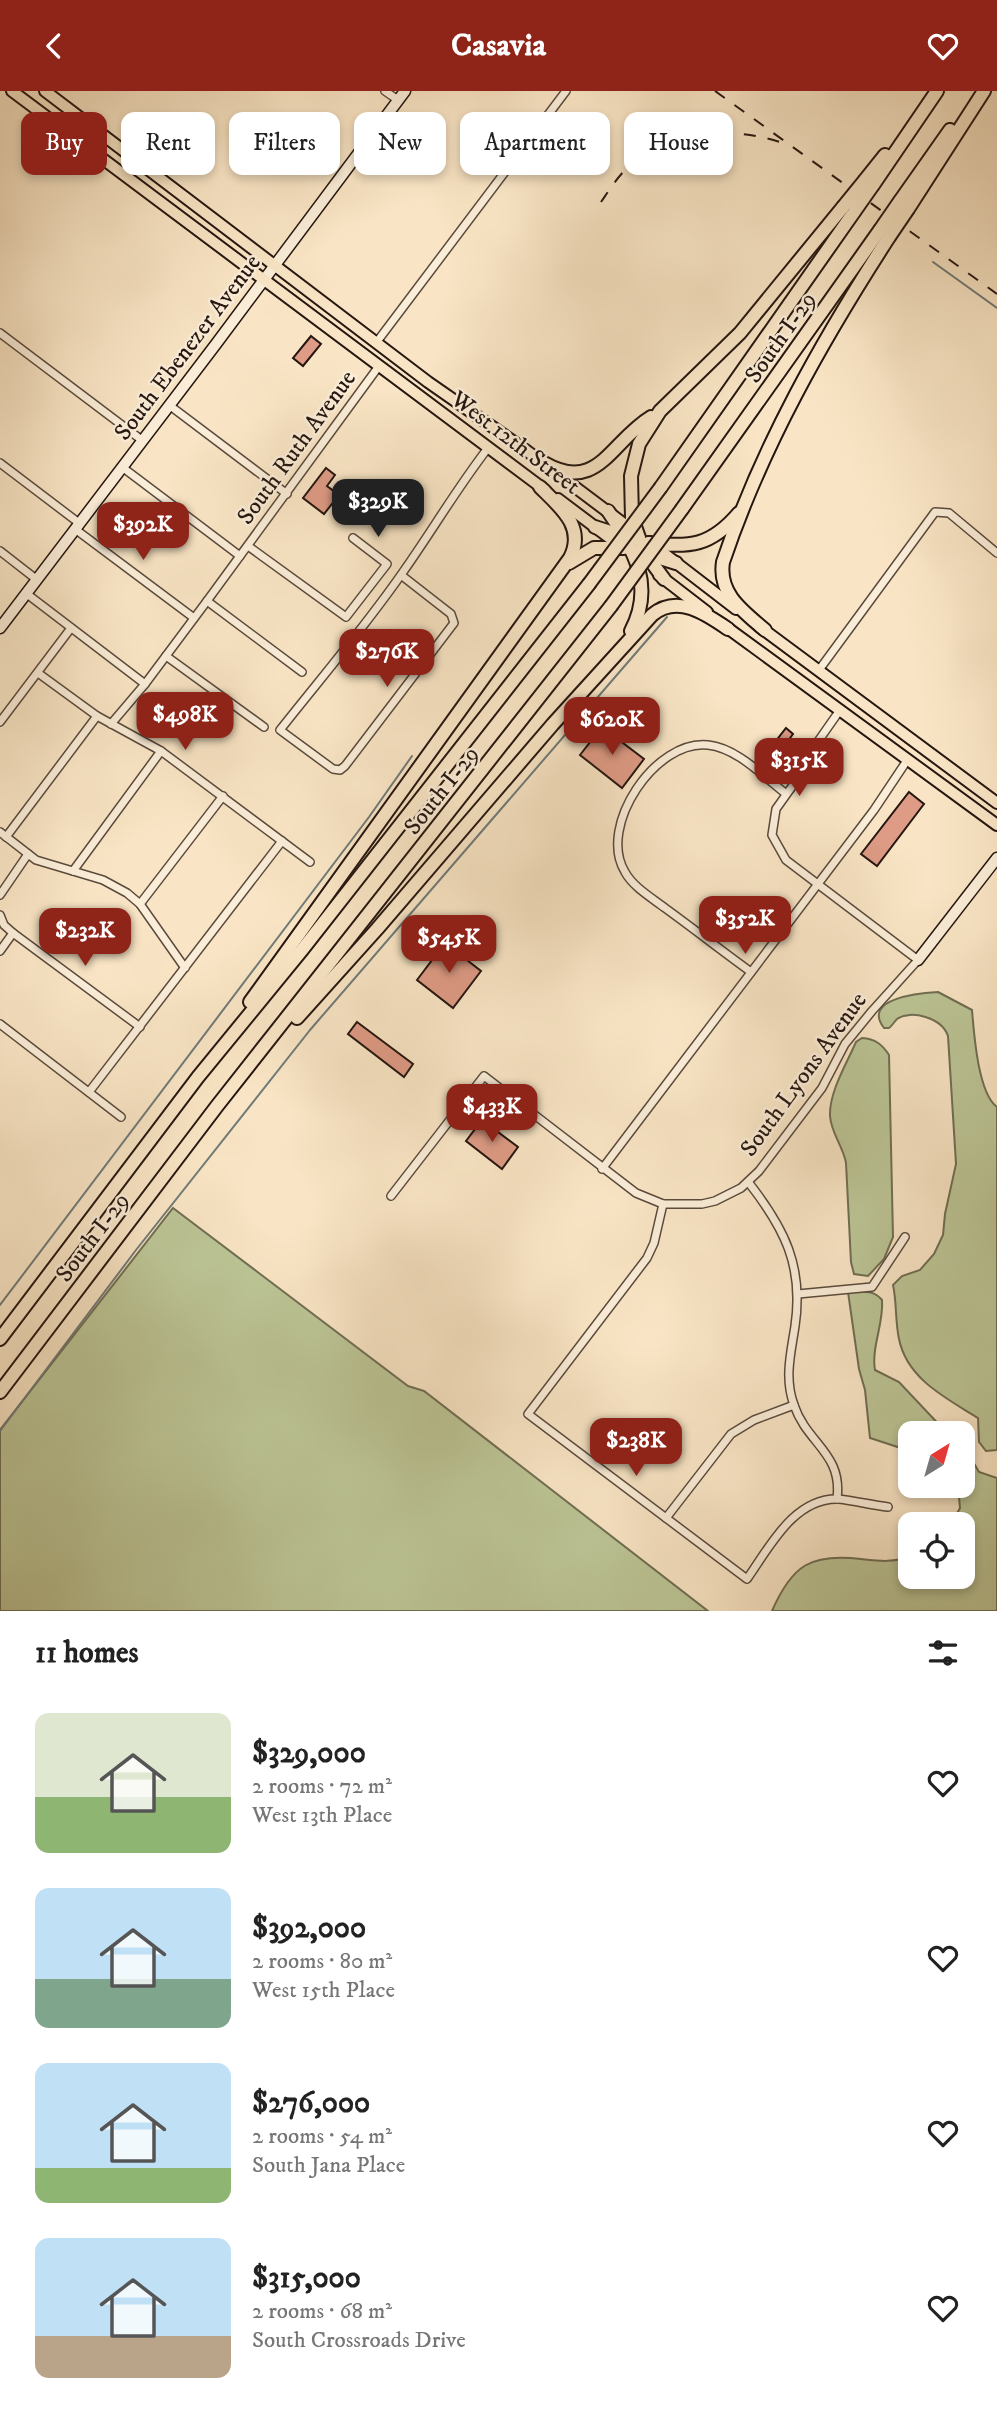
<!DOCTYPE html>
<html lang="en">
<head>
<meta charset="utf-8">
<style>
  :root { --surface:#fff; --page:#f2f2f2; --text:#222; --muted:#767676; --accent:#8f2418 }
  body { margin:0; font-family:"IM FELL DW Pica",serif; background:var(--page); color:var(--text); height:100vh; display:flex; flex-direction:column; font-size:26px; white-space:nowrap }
  * { box-sizing:border-box; margin:0 }
  p { font-size:23px; color:var(--muted) }
  .icon { flex:none; width:38px; height:38px; fill:none; stroke:currentColor; stroke-width:2; stroke-linecap:round; stroke-linejoin:round }
  .map { position:relative; height:1520px; overflow:hidden }
  .details { display:flex; flex-direction:column; background:var(--surface); flex:1 }
  .details>* { flex:none }
  .top-card { position:absolute; left:21px; top:21px; width:956px; height:63px; display:flex; gap:14px }
  .needle { width:46px; rotate:37deg }
  .controls { position:absolute; left:898px; top:1330px; display:grid; gap:14px }
  .controls a { display:grid; place-items:center; width:77px; height:77px; border-radius:14px; background:var(--surface); box-shadow:0 4px 10px #0003; font-size:35px }
  .price { position:absolute; translate:-50% -60px; padding:0 16px; border-radius:14px; background:var(--accent); color:#fff; font-size:23px; line-height:46px; filter:drop-shadow(0 2px 4px #0008) }
  .price::after { content:''; position:absolute; left:50%; top:42px; width:21px; height:16px; margin-left:-10px; background:inherit; clip-path:polygon(0 0,100% 0,50% 100%) }
  .price.active { background:#222; color:#fff }
  ul { padding:0; list-style:none }
  li { display:flex; align-items:center; gap:21px; height:175px; padding:0 35px }
  li span { display:grid; place-items:center; flex:none; width:196px; height:140px; border-radius:14px; color:#555 }
  li>.icon { margin-inline-start:auto }
  span .icon { width:84px; height:84px; fill:#fffc; stroke-width:1 }
  li b { font-size:30px }
  h2 { display:flex; justify-content:space-between; align-items:center; height:84px; padding:0 35px; font-size:30px }
  .tag { padding:0 24px; border-radius:14px; background:var(--surface); box-shadow:0 4px 10px #0003; font-size:24px; line-height:63px }
  .tag.active { background:var(--accent); color:#fff }
  header { display:flex; justify-content:space-between; align-items:center; height:91px; padding:0 35px; background:var(--accent); color:#fff; font-size:32px; font-weight:700 }
  .map>svg:first-child { display:block }
  .green { fill:#bcc596; stroke:#706e53; stroke-width:2 }
  .lines { fill:none; stroke-linecap:round; stroke-linejoin:round }
  .stream { stroke:#6f7a78; stroke-width:2 }
  .building { fill:#de9b85; stroke:#251610; stroke-width:2 }
  .street-casing { stroke:#5a4a3d; stroke-width:10 }
  .secondary-casing { stroke:#251610; stroke-width:13 }
  .primary-casing { stroke:#251610; stroke-width:14 }
  .highway-casing { stroke:#251610; stroke-width:16 }
  .street { stroke:#fbeed9; stroke-width:7 }
  .secondary { stroke:#fbeed9; stroke-width:10 }
  .primary { stroke:#f9e5c5; stroke-width:10 }
  .highway { stroke:#f9e5c5; stroke-width:12 }
  .rail { stroke:#251610; stroke-width:2; stroke-dasharray:12 12; stroke-linecap:butt }
  .highway-bridge-casing { stroke:#251610; stroke-width:16; stroke-linecap:butt }
  .highway-bridge { stroke:#f9e5c5; stroke-width:12 }
  .labels { text-anchor:middle; stroke-width:5; stroke-linejoin:round; paint-order:stroke }
  .street-label { font-size:24px; fill:#251610; stroke:#fbeed9 }
</style>
</head>
<body>
<header><svg class="icon" aria-label="back" viewBox="0 0 24 24"><path d="M15 5l-7 7 7 7"/></svg>Casavia<svg class="icon" aria-label="heart" viewBox="0 0 24 24"><path d="M12 20l-8-8c-3-5 5-10 8-4 3-6 11-1 8 4z"/></svg></header>
<div class="map">
<svg width="997" height="1520" viewBox="0 0 997 1520">
  <rect width="100%" height="100%" fill="#f9e5c5"/>
  <filter id="stains"><feTurbulence type="fractalNoise" baseFrequency=".00286" numOctaves="4"/><feColorMatrix values="0 0 0 0 .2 0 0 0 0 .09 0 0 0 0 .02 0 0 0 .5 -.17"/></filter>
  <radialGradient id="worn" r=".72"><stop offset=".6" stop-color="#630" stop-opacity="0"/><stop offset="1" stop-color="#630" stop-opacity=".3"/></radialGradient>
  <!-- green -->
  <g class="green">
    <path d="M938,901L972,919C974,943 978,1002 997,1016V1359L986,1360L979,1351L978,1327C946,1307 907,1288 899,1248C895,1230 897,1212 893,1194L902,1185L920,1179L934,1163L943,1144L945,1123L956,1073L948,945C942,927 911,918 897,928C894,931 892,935 889,937H884C861,907 921,902 938,901Z"/>
    <path d="M862,947C875,948 882,953 889,964L893,1146L884,1168L868,1185L854,1183L851,1171L846,1072C843,1055 831,1042 830,1025C829,1001 847,972 856,951Z"/>
    <path d="M173,1117L408,1295L424,1300L708,1520H0V1339Z"/>
    <path d="M848,1201C862,1201 873,1198 882,1209C884,1232 871,1257 875,1279L899,1291L947,1342H910V1360L870,1347L865,1299L859,1278Z"/>
    <path d="M963,1352L971,1358L972,1369L979,1381L997,1387V1520H772C792,1474 811,1462 861,1468C879,1470 894,1472 910,1465V1486H962V1433H951L960,1417L958,1395H962Z"/>
  </g>
  <g class="lines">
    <!-- stream -->
    <g class="stream">
      <path d="M933,171L997,217"/>
      <path d="M0,1214L369,726L412,665"/>
      <path d="M0,1340L136,1159L310,939L667,526"/>
    </g>
  </g>
  <!-- building -->
  <g class="building">
    <path d="M311,245L321,253L303,275L293,267Z"/>
    <path d="M326,377L335,384L327,395L339,404L324,423L303,407Z"/>
    <path d="M602,636L644,668L622,697L580,664Z"/>
    <path d="M786,637L793,643L780,661L772,655Z"/>
    <path d="M909,701L924,713L877,775L861,763Z"/>
    <path d="M445,852L481,880L453,917L417,889Z"/>
    <path d="M357,931L413,973L404,986L348,943Z"/>
    <path d="M482,1029L518,1056L502,1078L466,1050Z"/>
  </g>
  <g class="lines">
    <defs>
      <g id="street">
        <path d="M385,0L398,9"/>
        <path d="M0,242L143,350"/>
        <path d="M376,252L566,0"/>
        <path d="M169,314L287,403"/>
        <path d="M0,372L79,432"/>
        <path d="M122,376L240,465"/>
        <path d="M75,438L194,527"/>
        <path d="M248,455L346,526L387,473L353,447"/>
        <path d="M0,460L36,488"/>
        <path d="M401,484L451,523L454,532L345,675L340,679L333,678L280,639C321,587 365,536 403,481C432,440 457,397 488,357"/>
        <path d="M27,503L145,593"/>
        <path d="M207,510L302,581"/>
        <path d="M166,565L264,636"/>
        <path d="M819,579L935,421L949,422L997,462"/>
        <path d="M38,582L97,625L161,660L310,771"/>
        <path d="M0,631L71,537"/>
        <path d="M111,633L145,593L207,510L379,275"/>
        <path d="M0,741L36,769L103,789L127,802L140,813L185,877"/>
        <path d="M6,746L97,625"/>
        <path d="M73,780L161,660"/>
        <path d="M0,804L28,763"/>
        <path d="M140,813L223,705"/>
        <path d="M0,824L4,834L13,842L0,860"/>
        <path d="M13,842L140,936"/>
        <path d="M751,881C722,860 694,838 665,817C652,807 633,796 625,781C597,735 656,648 708,654C737,657 763,685 785,702"/>
        <path d="M0,933L121,1026"/>
        <path d="M89,1001L282,750"/>
        <path d="M602,1078L874,719L908,668"/>
        <path d="M749,1092C784,1137 804,1175 795,1235C791,1262 784,1287 794,1314C807,1353 843,1362 837,1408"/>
        <path d="M391,1105L484,985L636,1102L663,1113H702L715,1110L741,1097L759,1080L822,997L845,953L872,920L918,869L786,769L772,744L776,718L811,669L819,649L840,619"/>
        <path d="M663,1113L654,1152L647,1167L528,1323L747,1488C769,1457 794,1406 839,1408C855,1410 872,1414 888,1416"/>
        <path d="M798,1203L872,1196L905,1146"/>
        <path d="M666,1427L731,1343L754,1329L794,1314"/>
      </g>
      <g id="secondary">
        <path d="M0,537L216,253L405,0"/>
        <path d="M918,869L997,767"/>
      </g>
      <g id="primary">
        <path d="M12,0L545,399"/>
        <path d="M45,0L428,291L527,360L636,442"/>
        <path d="M558,408L623,457"/>
        <path d="M649,451L736,518"/>
        <path d="M659,484L707,521"/>
        <path d="M722,533L997,734"/>
        <path d="M760,536L997,712"/>
      </g>
      <g id="highway">
        <path d="M865,89L885,64"/>
        <path d="M873,94L937,0"/>
        <path d="M900,110L950,39"/>
        <path d="M908,118L984,0"/>
        <path d="M544,372C598,403 610,351 651,326"/>
        <path d="M661,396L854,121"/>
        <path d="M682,418L880,139"/>
        <path d="M608,420C634,458 655,495 631,540"/>
        <path d="M595,436L632,448"/>
        <path d="M649,452C690,457 711,455 739,422"/>
        <path d="M641,461L676,472"/>
        <path d="M569,472L594,457H624"/>
        <path d="M664,488L644,461L632,427L631,385L639,353L660,320L740,242L843,116"/>
        <path d="M765,539C743,520 718,503 723,471C762,355 823,248 889,146"/>
        <path d="M250,911L570,467C586,436 560,416 540,396"/>
        <path d="M297,927L377,838L553,633L652,524C677,503 705,522 728,538"/>
        <path d="M0,1248L198,986L302,859L589,493"/>
        <path d="M0,1301L217,1015L611,515"/>
      </g>
    </defs>
    <!-- street casing -->
    <use href="#street" class="street-casing"/>
    <!-- secondary casing -->
    <use href="#secondary" class="secondary-casing"/>
    <!-- primary casing -->
    <use href="#primary" class="primary-casing"/>
    <!-- highway casing -->
    <use href="#highway" class="highway-casing"/>
    <!-- street -->
    <use href="#street" class="street"/>
    <!-- secondary -->
    <use href="#secondary" class="secondary"/>
    <!-- primary -->
    <use href="#primary" class="primary"/>
    <!-- highway -->
    <use href="#highway" class="highway"/>
    <!-- rail -->
    <g class="rail">
      <path d="M715,0L997,203"/>
      <path d="M601,111C610,98 619,83 632,73C673,39 734,35 783,52"/>
    </g>
    <defs>
      <g id="highway-bridge">
        <path d="M843,116L865,89"/>
        <path d="M854,121L873,94"/>
        <path d="M880,139L900,110"/>
        <path d="M889,146L908,118"/>
        <path d="M589,493L661,396"/>
        <path d="M611,515L682,418"/>
      </g>
    </defs>
    <!-- highway-bridge casing -->
    <use href="#highway-bridge" class="highway-bridge-casing"/>
    <!-- highway-bridge -->
    <use href="#highway-bridge" class="highway-bridge"/>
  </g>
  <g class="labels">
    <!-- street labels -->
    <g class="street-label">
      <text transform="translate(780 246) rotate(-55)" y="8">South I-29</text>
      <text transform="translate(187 256) rotate(-53)" y="8">South Ebenezer Avenue</text>
      <text transform="translate(516 351) rotate(37)" y="8">West 12th Street</text>
      <text transform="translate(296 356) rotate(-54)" y="8">South Ruth Avenue</text>
      <text transform="translate(441 699) rotate(-52)" y="8">South I-29</text>
      <text transform="translate(803 983) rotate(-54)" y="8">South Lyons Avenue</text>
      <text transform="translate(92 1146) rotate(-53)" y="8">South I-29</text>
    </g>
  </g>
  <rect width="100%" height="100%" filter="url(#stains)"/>
  <rect width="100%" height="100%" fill="url(#worn)"/>
</svg>
<div class="controls">
<a><svg class="needle" viewBox="-14 -14 28 28"><path d="M0-13l5 13h-10z" fill="#e53935"/><path d="M0 13l5-13h-10z" fill="#767676"/></svg></a>
<a><svg class="icon" aria-label="locate" viewBox="0 0 24 24"><circle cx="12" cy="12" r="6"/><path d="M12 2v4M12 18v4M2 12h4M18 12h4"/></svg></a>
</div>
<b class="price active" style="left:378px;top:448px">$329K</b>
<b class="price" style="left:143px;top:471px">$392K</b>
<b class="price" style="left:387px;top:598px">$276K</b>
<b class="price" style="left:185px;top:661px">$498K</b>
<b class="price" style="left:612px;top:666px">$620K</b>
<b class="price" style="left:799px;top:707px">$315K</b>
<b class="price" style="left:745px;top:865px">$352K</b>
<b class="price" style="left:85px;top:877px">$232K</b>
<b class="price" style="left:449px;top:884px">$545K</b>
<b class="price" style="left:492px;top:1053px">$433K</b>
<b class="price" style="left:636px;top:1387px">$238K</b>
<div class="top-card">
<a class="tag active">Buy</a>
<a class="tag">Rent</a>
<a class="tag">Filters</a>
<a class="tag">New</a>
<a class="tag">Apartment</a>
<a class="tag">House</a>
</div>
</div>
<section class="details">
<h2>11 homes<svg class="icon" aria-label="filters" viewBox="0 0 24 24"><path d="M4 7h16M4 17h16"/><circle cx="9" cy="7" r="2"/><circle cx="15" cy="17" r="2"/></svg></h2>
<ul>
<li><span style="background:linear-gradient(#dfe7d0 60%,#8fb573 0)"><svg class="icon" aria-label="home" viewBox="0 0 24 24"><path d="M3 11l9-7 9 7M6 9v11h12V9"/></svg></span><div><b>$329,000</b><p>2 rooms · 72 m²</p><p>West 13th Place</p></div><svg class="icon" aria-label="heart" viewBox="0 0 24 24"><path d="M12 20l-8-8c-3-5 5-10 8-4 3-6 11-1 8 4z"/></svg></li>
<li><span style="background:linear-gradient(#bfe0f5 65%,#7fa58c 0)"><svg class="icon" aria-label="home" viewBox="0 0 24 24"><path d="M3 11l9-7 9 7M6 9v11h12V9"/></svg></span><div><b>$392,000</b><p>2 rooms · 80 m²</p><p>West 15th Place</p></div><svg class="icon" aria-label="heart" viewBox="0 0 24 24"><path d="M12 20l-8-8c-3-5 5-10 8-4 3-6 11-1 8 4z"/></svg></li>
<li><span style="background:linear-gradient(#bfe0f5 75%,#8fb573 0)"><svg class="icon" aria-label="home" viewBox="0 0 24 24"><path d="M3 11l9-7 9 7M6 9v11h12V9"/></svg></span><div><b>$276,000</b><p>2 rooms · 54 m²</p><p>South Jana Place</p></div><svg class="icon" aria-label="heart" viewBox="0 0 24 24"><path d="M12 20l-8-8c-3-5 5-10 8-4 3-6 11-1 8 4z"/></svg></li>
<li><span style="background:linear-gradient(#bfe0f5 70%,#b9a48a 0)"><svg class="icon" aria-label="home" viewBox="0 0 24 24"><path d="M3 11l9-7 9 7M6 9v11h12V9"/></svg></span><div><b>$315,000</b><p>2 rooms · 68 m²</p><p>South Crossroads Drive</p></div><svg class="icon" aria-label="heart" viewBox="0 0 24 24"><path d="M12 20l-8-8c-3-5 5-10 8-4 3-6 11-1 8 4z"/></svg></li>
</ul>
</section>
</body>
</html>
